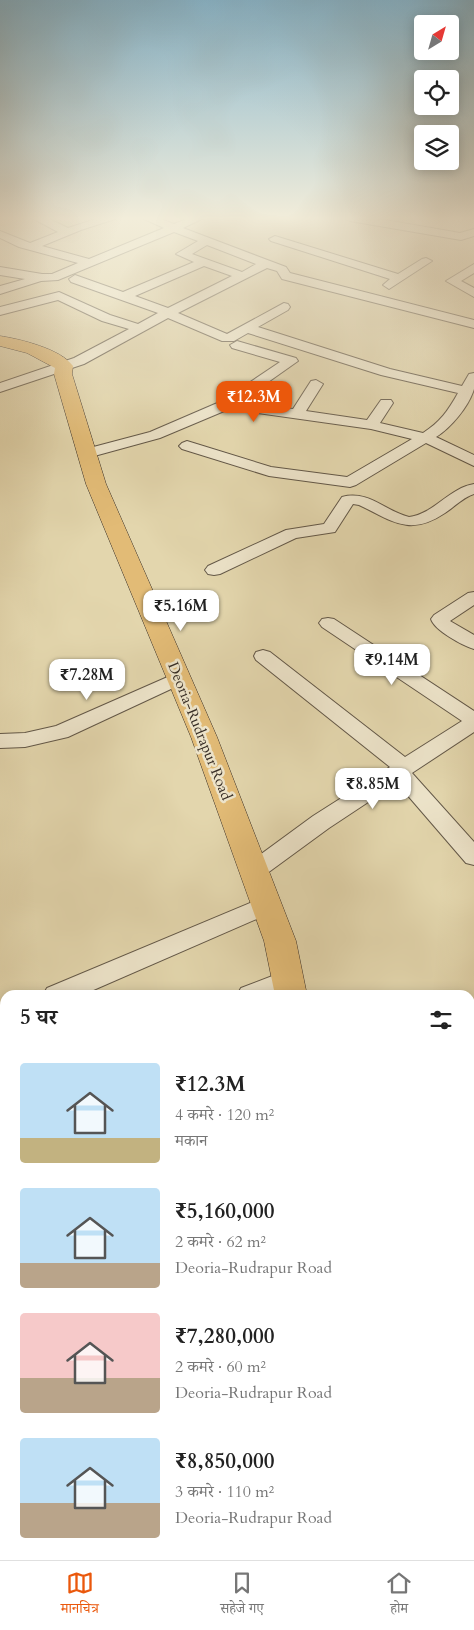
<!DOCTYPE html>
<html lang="hi">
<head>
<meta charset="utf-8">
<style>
  :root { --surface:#fff; --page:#f2f2f2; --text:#222; --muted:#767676; --line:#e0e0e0; --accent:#ea580c }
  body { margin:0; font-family:Cardo,"Noto Serif Devanagari",serif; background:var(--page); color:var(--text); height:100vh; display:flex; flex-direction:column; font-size:19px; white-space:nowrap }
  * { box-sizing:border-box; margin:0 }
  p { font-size:16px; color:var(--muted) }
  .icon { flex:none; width:28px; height:28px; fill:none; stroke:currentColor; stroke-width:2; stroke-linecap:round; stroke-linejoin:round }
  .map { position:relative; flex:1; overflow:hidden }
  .panel { position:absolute; left:0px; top:990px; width:475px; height:570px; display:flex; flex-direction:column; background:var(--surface); border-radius:15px 15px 0 0; box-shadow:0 2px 12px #0003 }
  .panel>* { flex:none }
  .needle { width:32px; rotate:37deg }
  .controls { position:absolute; left:414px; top:15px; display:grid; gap:10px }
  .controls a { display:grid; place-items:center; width:45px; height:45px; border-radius:5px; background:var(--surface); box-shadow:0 2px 12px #0003; font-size:25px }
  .price { position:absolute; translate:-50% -42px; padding:0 11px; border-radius:10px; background:#fff; color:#222; font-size:16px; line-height:32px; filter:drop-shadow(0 1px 2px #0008) }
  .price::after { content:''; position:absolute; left:50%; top:30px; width:15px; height:11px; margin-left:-8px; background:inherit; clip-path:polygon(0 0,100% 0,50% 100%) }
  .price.current { background:var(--accent); color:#fff }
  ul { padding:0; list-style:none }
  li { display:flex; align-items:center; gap:15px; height:125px; padding:0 20px }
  li span { display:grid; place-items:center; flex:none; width:140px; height:100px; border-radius:5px; color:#555 }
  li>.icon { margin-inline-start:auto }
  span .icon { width:60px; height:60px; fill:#fffc; stroke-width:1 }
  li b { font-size:21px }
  h2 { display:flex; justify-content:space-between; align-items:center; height:60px; padding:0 20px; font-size:21px }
  .menu { display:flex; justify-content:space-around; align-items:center; height:70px; border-top:1px solid var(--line); background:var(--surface); font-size:14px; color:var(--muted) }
  .menu a { display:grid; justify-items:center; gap:2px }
  .menu .current { color:var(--accent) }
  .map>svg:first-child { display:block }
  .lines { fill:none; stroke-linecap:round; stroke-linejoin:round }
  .minor-casing { stroke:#635848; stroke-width:2 }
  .major-casing { stroke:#382e26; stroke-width:1 }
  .minor { fill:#ede4ca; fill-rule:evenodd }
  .major { fill:#e2bb76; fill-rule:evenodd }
  .labels { text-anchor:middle; stroke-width:5; stroke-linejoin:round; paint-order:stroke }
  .street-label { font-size:15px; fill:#382e26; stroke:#ede4ca }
</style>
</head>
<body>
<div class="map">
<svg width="474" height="1560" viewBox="0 0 474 1560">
  <rect width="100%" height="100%" fill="#e3d6ad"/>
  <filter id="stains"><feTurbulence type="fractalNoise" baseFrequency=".004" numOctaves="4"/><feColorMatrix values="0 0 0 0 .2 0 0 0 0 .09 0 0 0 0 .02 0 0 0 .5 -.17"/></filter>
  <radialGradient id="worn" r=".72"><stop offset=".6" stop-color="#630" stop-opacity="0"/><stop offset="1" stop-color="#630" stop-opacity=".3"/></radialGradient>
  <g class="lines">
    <defs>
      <g id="minor">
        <path d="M32,218H47L68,228L99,218H118L81,230L42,246L89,259L164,228L142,218H158L174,224L189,218H204L183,228L286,267L290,273L474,320V328L282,279L277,271L267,268L178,313L227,334L284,303L288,304L290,307L288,310L258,327L390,369L462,386L469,374L474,373C474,378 474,385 474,389C469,406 451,428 436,437L474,455V466L426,443L356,485L350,487L269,476L182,449L179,446L182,443L187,441L271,467L347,477L412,439L371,429L229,409L160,438L87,458L82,456L79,453L82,450L150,432L222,401L280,362L232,348L230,345L237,341L296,358L298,361L240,402L293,409L311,381L316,380L323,384L306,411L367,420L381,400H391L393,403L380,423L423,433C440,422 448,411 458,393L381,375L248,333L234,341H222L168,318L84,364L0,392V383L74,358L129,329L102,321L58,300L0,315V307L59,292L110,315L138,324L158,313L71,282L69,279L75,275L123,292L194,262L176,254L198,241L174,232L58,280L41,281L0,294V286L25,279L0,275V267L42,274H52L78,263L19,247L0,238V231L30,243L58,232ZM207,245L256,264L242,272L192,254ZM204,266L232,276L168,308L135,296Z"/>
        <path d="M345,218H374L460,233L474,229V236L461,240L350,221Z"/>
        <path d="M275,236L398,274L422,259L426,258L432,261L389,289L383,285L390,279L271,241L269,239Z"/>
        <path d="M474,264V273L461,281L474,288V297L446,281Z"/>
        <path d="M474,484V494C464,497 454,507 445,513C409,537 393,521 359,505L353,504L335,532L296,538L220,574L214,575L208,574L205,570L208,566L286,530L324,524L342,497C369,490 385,511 409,517C434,514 449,488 474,484Z"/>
        <path d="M474,592V605L450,621L474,635V649C463,646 434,630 431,619L434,615L468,593Z"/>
        <path d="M328,618L334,619L474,711V732L412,773L474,842V865L466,863L397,783L329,828L262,877L254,880L246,877L243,871L246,865L313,816L390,767L256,660L254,656L256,652L263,650L270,652L405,757L462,721L322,627L319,623L322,619Z"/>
        <path d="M179,672L186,674L189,678L186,682L68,737L25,747L0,748V734L25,733L56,726Z"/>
        <path d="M267,896L275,899L279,905L275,911L82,995H43L47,988Z"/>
        <path d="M288,970L297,973L300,980L297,987L277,995H237L241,988Z"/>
        <rect x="470" y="1024" width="4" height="22"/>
        <path d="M0,1058L5,1060V1090L0,1088Z"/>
        <path d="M5,1140V1168L0,1170V1142Z"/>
        <path d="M0,1241L5,1243V1277L0,1275Z"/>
      </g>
      <g id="major">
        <path d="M0,336C20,339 61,349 73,366L72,374L106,484L217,737L296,941L307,995H275L264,941L191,737L86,484L54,374L55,368L27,353L0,346Z"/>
        <path d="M347,1555H393L394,1560H348Z"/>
      </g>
    </defs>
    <!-- minor casing -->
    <use href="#minor" class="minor-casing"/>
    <!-- major casing -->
    <use href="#major" class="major-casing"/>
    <!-- minor -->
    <use href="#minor" class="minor"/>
    <!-- major -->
    <use href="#major" class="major"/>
  </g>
  <!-- sky -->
  <linearGradient id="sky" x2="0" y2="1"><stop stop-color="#87b6cd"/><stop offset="0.5" stop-color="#f2edda"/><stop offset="1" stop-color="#f2edda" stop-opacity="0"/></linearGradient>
  <rect width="474" height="437" fill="url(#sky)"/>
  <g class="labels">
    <!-- street labels -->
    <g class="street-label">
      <text transform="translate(200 731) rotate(68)" y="5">Deoria-Rudrapur Road</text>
    </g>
  </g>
  <rect width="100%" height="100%" filter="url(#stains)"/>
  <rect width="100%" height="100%" fill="url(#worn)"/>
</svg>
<div class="controls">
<a><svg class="needle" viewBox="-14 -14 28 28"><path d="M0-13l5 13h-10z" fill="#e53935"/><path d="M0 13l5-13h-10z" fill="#767676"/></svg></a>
<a><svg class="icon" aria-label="locate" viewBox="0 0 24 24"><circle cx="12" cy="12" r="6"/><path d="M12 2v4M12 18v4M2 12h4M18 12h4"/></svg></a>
<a><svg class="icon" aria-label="layers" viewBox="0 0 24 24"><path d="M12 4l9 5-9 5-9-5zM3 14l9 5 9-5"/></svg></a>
</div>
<b class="price current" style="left:254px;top:423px">₹12.3M</b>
<b class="price" style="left:181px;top:632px">₹5.16M</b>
<b class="price" style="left:392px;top:686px">₹9.14M</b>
<b class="price" style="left:87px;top:701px">₹7.28M</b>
<b class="price" style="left:373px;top:810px">₹8.85M</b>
<section class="panel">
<h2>5 घर<svg class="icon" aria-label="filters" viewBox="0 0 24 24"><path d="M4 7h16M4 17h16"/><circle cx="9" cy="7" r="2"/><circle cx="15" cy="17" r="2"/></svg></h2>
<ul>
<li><span style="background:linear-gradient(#bfe0f5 75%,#c2b280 0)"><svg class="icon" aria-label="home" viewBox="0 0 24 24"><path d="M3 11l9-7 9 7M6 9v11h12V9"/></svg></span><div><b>₹12.3M</b><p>4 कमरे · 120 m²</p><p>मकान</p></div></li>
<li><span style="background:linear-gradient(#bfe0f5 75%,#b9a48a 0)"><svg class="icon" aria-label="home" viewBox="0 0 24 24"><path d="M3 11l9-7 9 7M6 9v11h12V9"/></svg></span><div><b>₹5,160,000</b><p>2 कमरे · 62 m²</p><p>Deoria-Rudrapur Road</p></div></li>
<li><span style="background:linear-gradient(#f6c9c9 65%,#b9a48a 0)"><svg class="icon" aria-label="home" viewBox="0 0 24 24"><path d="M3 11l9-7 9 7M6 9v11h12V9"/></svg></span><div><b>₹7,280,000</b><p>2 कमरे · 60 m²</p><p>Deoria-Rudrapur Road</p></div></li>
<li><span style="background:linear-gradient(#bfe0f5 65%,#b9a48a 0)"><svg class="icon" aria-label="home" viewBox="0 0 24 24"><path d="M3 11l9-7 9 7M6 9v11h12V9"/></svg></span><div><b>₹8,850,000</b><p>3 कमरे · 110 m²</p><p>Deoria-Rudrapur Road</p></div></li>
</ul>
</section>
</div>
<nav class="menu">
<a class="current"><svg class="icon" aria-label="map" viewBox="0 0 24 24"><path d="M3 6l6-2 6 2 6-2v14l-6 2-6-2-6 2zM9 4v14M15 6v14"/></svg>मानचित्र</a>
<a><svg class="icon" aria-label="saved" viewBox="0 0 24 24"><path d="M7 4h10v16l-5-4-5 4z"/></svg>सहेजे गए</a>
<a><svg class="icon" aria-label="home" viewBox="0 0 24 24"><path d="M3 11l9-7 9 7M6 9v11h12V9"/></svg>होम</a>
</nav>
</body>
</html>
